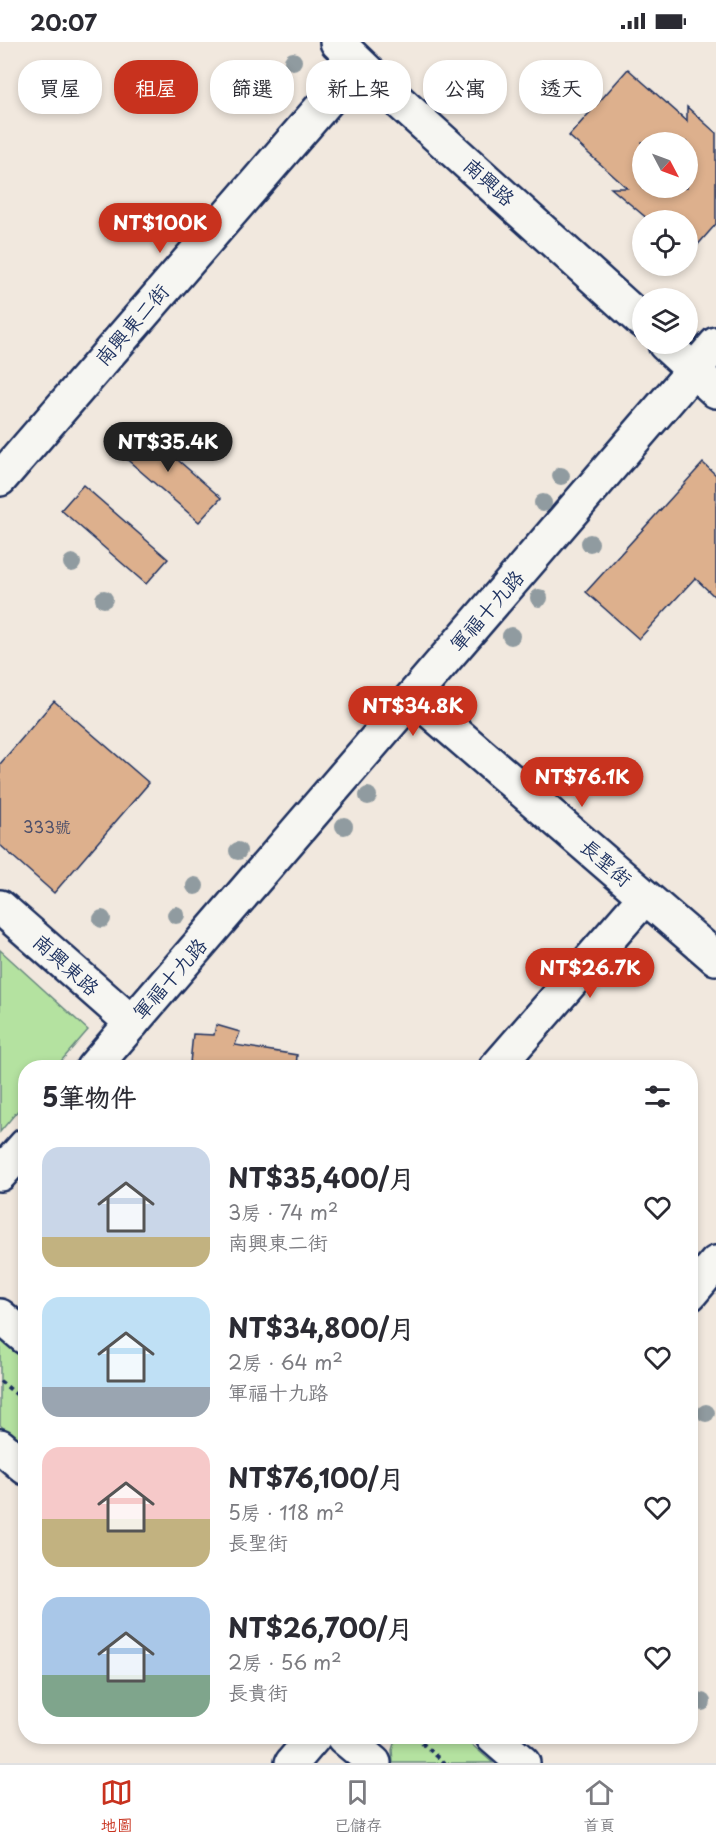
<!DOCTYPE html>
<html lang="zh-TW">
<head>
<meta charset="utf-8">
<style>
  :root { --surface:#fff; --page:#f2f2f3; --text:#2b2b33; --muted:#7c7c81; --line:#e1e1e2; --accent:#c8321e }
  body { margin:0; font-family:"Playpen Sans","LXGW WenKai TC",sans-serif; background:var(--page); color:var(--text); height:100vh; display:flex; flex-direction:column; font-size:22px; white-space:nowrap }
  * { box-sizing:border-box; margin:0 }
  p { font-size:20px; color:var(--muted) }
  .icon { flex:none; width:33px; height:33px; fill:none; stroke:currentColor; stroke-width:2; stroke-linecap:round; stroke-linejoin:round }
  .map { position:relative; flex:1; overflow:hidden }
  .panel { position:absolute; left:18px; top:1018px; width:680px; height:684px; display:flex; flex-direction:column; background:var(--surface); border-radius:24px; box-shadow:0 3px 9px #0003 }
  .panel>* { flex:none }
  .guide { position:absolute; left:18px; top:18px; width:681px; height:54px; display:flex; gap:12px }
  .needle { width:39px; rotate:131deg }
  .fabs { position:absolute; left:632px; top:90px; display:grid; gap:12px }
  .fabs a { display:grid; place-items:center; width:66px; height:66px; border-radius:50%; background:var(--surface); box-shadow:0 3px 9px #0003; font-size:30px }
  .price { position:absolute; translate:-50% -51px; padding:0 14px; border-radius:21px; background:var(--accent); color:#fff; font-size:20px; line-height:39px; filter:drop-shadow(0 2px 3px #0008) }
  .price::after { content:''; position:absolute; left:50%; top:36px; width:18px; height:14px; margin-left:-9px; background:inherit; clip-path:polygon(0 0,100% 0,50% 100%) }
  .price.on { background:#222; color:#fff }
  ul { padding:0; list-style:none }
  li { display:flex; align-items:center; gap:18px; height:150px; padding:0 24px }
  li span { display:grid; place-items:center; flex:none; width:168px; height:120px; border-radius:18px; color:#555 }
  li>.icon { margin-inline-start:auto }
  span .icon { width:72px; height:72px; fill:#fffc; stroke-width:1 }
  li b { font-size:26px }
  h2 { display:flex; justify-content:space-between; align-items:center; height:72px; padding:0 24px; font-size:26px }
  .chip { padding:0 21px; border-radius:24px; background:var(--surface); box-shadow:0 3px 9px #0003; font-size:21px; line-height:54px }
  .chip.on { background:var(--accent); color:#fff }
  .status { display:flex; justify-content:space-between; align-items:center; height:42px; padding:0 30px; background:var(--surface); direction:ltr }
  .status svg { height:16px; fill:currentColor }
  .menu { display:flex; justify-content:space-around; align-items:center; height:84px; border-top:2px solid var(--line); background:var(--surface); font-size:16px; color:var(--muted) }
  .menu a { display:grid; justify-items:center; gap:3px }
  .menu .on { color:var(--accent) }
  .map>svg:first-child { display:block }
  .green { fill:#b4e2a0; stroke:#68887f; stroke-width:1.5 }
  .building { fill:#ddb08d; stroke:#1b2f5e; stroke-width:1.5; fill-rule:evenodd }
  .lines { fill:none; stroke-linecap:round; stroke-linejoin:round }
  .minor-casing { stroke:#1b2f5e; stroke-width:38 }
  .path { stroke:#1b2f5e; stroke-width:4; stroke-dasharray:4.5 4.5; stroke-linecap:butt }
  .minor { stroke:#f6f6f2; stroke-width:33 }
  .tree { fill:#909ba0 }
  .labels { text-anchor:middle; stroke-width:4.5; stroke-linejoin:round; paint-order:stroke }
  .number-label { font-size:16px; fill:#4c4f6a }
  .street-label { font-size:20px; fill:#1b2f5e; stroke:#f6f6f2 }
</style>
</head>
<body>
<div class="status"><b>20:07</b><svg viewBox="0 0 49 12"><path d="M0 12V9h3v3zM5 12V6h3v6zM10 12V3h3v9zM15 12V0h3v12zM26 1h20v11H26zM47 4h2v5h-2z"/></svg></div>
<div class="map">
<svg width="716" height="1721" viewBox="0 0 716 1721">
  <rect width="100%" height="100%" fill="#f1e8de"/>
  <filter id="ink" filterUnits="userSpaceOnUse"><feTurbulence type="fractalNoise" baseFrequency=".0167" numOctaves="2"/><feDisplacementMap in="SourceGraphic" scale="12" xChannelSelector="R" yChannelSelector="G"/><feConvolveMatrix kernelMatrix="1 2 1 2 8 2 1 2 1" color-interpolation-filters="sRGB"/></filter>
  <g filter="url(#ink)">
    <!-- green -->
    <g class="green">
      <path d="M0,908L88,988L55,1026H26L25,1060L0,1090Z"/>
      <path d="M0,1290L25,1312V1405L0,1383Z"/>
      <path d="M396,1695H463L493,1721H393L392,1708Z"/>
    </g>
    <!-- building -->
    <g class="building">
      <path d="M628,27L687,79V65L716,91V182L687,215V178H649L611,146H627L569,94ZM642,100H687V146H642Z"/>
      <path d="M137,382L221,456L199,480L115,407Z"/>
      <path d="M703,421L716,433V556L695,536L639,597L586,550Z"/>
      <path d="M83,443L168,517L146,542L61,468Z"/>
      <path d="M54,659L149,741L54,851L0,803V722Z"/>
      <path d="M216,983L240,990L235,1003L297,1013L296,1026H209V1024L190,1021L193,992L214,993Z"/>
    </g>
    <g class="lines">
      <defs>
        <g id="minor">
          <path d="M337,0L393,54L642,279"/>
          <path d="M665,302L716,349"/>
          <path d="M0,437L359,22"/>
          <path d="M414,655L716,916"/>
          <path d="M0,865L132,981"/>
          <path d="M93,1026L716,302"/>
          <path d="M496,1026L645,855"/>
          <path d="M0,1132L26,1103"/>
          <path d="M690,1252L716,1221"/>
          <path d="M0,1274L26,1296"/>
          <path d="M0,1404L26,1426"/>
          <path d="M343,1695L374,1721"/>
          <path d="M493,1695L523,1721"/>
          <path d="M292,1721L314,1695"/>
        </g>
      </defs>
      <!-- minor casing -->
      <use href="#minor" class="minor-casing"/>
      <!-- path -->
      <g class="path">
        <path d="M0,1339L26,1360"/>
        <path d="M415,1695L445,1721"/>
      </g>
      <!-- minor -->
      <use href="#minor" class="minor"/>
    </g>
    <!-- trees -->
    <g class="tree">
      <circle cx="293" cy="19" r="9"/>
      <circle cx="561" cy="434" r="9"/>
      <circle cx="543" cy="461" r="9"/>
      <circle cx="590" cy="501" r="9"/>
      <circle cx="72" cy="521" r="9"/>
      <circle cx="539" cy="556" r="9"/>
      <circle cx="104" cy="557" r="9"/>
      <circle cx="511" cy="594" r="9"/>
      <circle cx="368" cy="754" r="9"/>
      <circle cx="344" cy="784" r="9"/>
      <circle cx="238" cy="809" r="9"/>
      <circle cx="195" cy="844" r="9"/>
      <circle cx="176" cy="873" r="9"/>
      <circle cx="102" cy="877" r="9"/>
      <circle cx="706" cy="1371" r="9"/>
      <circle cx="702" cy="1660" r="9"/>
    </g>
  </g>
  <g class="labels">
    <!-- number labels -->
    <g class="number-label">
      <text x="47" y="791">333號</text>
    </g>
    <!-- street labels -->
    <g class="street-label">
      <text transform="translate(489 140) rotate(42)" y="7">南興路</text>
      <text transform="translate(132 283) rotate(-49)" y="7">南興東二街</text>
      <text transform="translate(487 569) rotate(-49)" y="7">軍福十九路</text>
      <text transform="translate(606 821) rotate(41)" y="7">長聖街</text>
      <text transform="translate(66 923) rotate(42)" y="7">南興東路</text>
      <text transform="translate(170 937) rotate(-49)" y="7">軍福十九路</text>
    </g>
  </g>
</svg>
<div class="fabs">
<a><svg class="needle" viewBox="-14 -14 28 28"><path d="M0-13l5 13h-10z" fill="#e53935"/><path d="M0 13l5-13h-10z" fill="#7c7c81"/></svg></a>
<a><svg class="icon" aria-label="locate" viewBox="0 0 24 24"><circle cx="12" cy="12" r="6"/><path d="M12 2v4M12 18v4M2 12h4M18 12h4"/></svg></a>
<a><svg class="icon" aria-label="layers" viewBox="0 0 24 24"><path d="M12 4l9 5-9 5-9-5zM3 14l9 5 9-5"/></svg></a>
</div>
<b class="price" style="left:160px;top:212px">NT$100K</b>
<b class="price on" style="left:168px;top:431px">NT$35.4K</b>
<b class="price" style="left:413px;top:695px">NT$34.8K</b>
<b class="price" style="left:582px;top:766px">NT$76.1K</b>
<b class="price" style="left:590px;top:957px">NT$26.7K</b>
<div class="guide">
<a class="chip">買屋</a>
<a class="chip on">租屋</a>
<a class="chip">篩選</a>
<a class="chip">新上架</a>
<a class="chip">公寓</a>
<a class="chip">透天</a>
</div>
<section class="panel">
<h2>5筆物件<svg class="icon" aria-label="filters" viewBox="0 0 24 24"><path d="M4 7h16M4 17h16"/><circle cx="9" cy="7" r="2"/><circle cx="15" cy="17" r="2"/></svg></h2>
<ul>
<li><span style="background:linear-gradient(#c9d6e8 75%,#c2b280 0)"><svg class="icon" aria-label="home" viewBox="0 0 24 24"><path d="M3 11l9-7 9 7M6 9v11h12V9"/></svg></span><div><b>NT$35,400/月</b><p>3房 · 74 m²</p><p>南興東二街</p></div><svg class="icon" aria-label="heart" viewBox="0 0 24 24"><path d="M12 20l-8-8c-3-5 5-10 8-4 3-6 11-1 8 4z"/></svg></li>
<li><span style="background:linear-gradient(#bfe0f5 75%,#9aa5b1 0)"><svg class="icon" aria-label="home" viewBox="0 0 24 24"><path d="M3 11l9-7 9 7M6 9v11h12V9"/></svg></span><div><b>NT$34,800/月</b><p>2房 · 64 m²</p><p>軍福十九路</p></div><svg class="icon" aria-label="heart" viewBox="0 0 24 24"><path d="M12 20l-8-8c-3-5 5-10 8-4 3-6 11-1 8 4z"/></svg></li>
<li><span style="background:linear-gradient(#f6c9c9 60%,#c2b280 0)"><svg class="icon" aria-label="home" viewBox="0 0 24 24"><path d="M3 11l9-7 9 7M6 9v11h12V9"/></svg></span><div><b>NT$76,100/月</b><p>5房 · 118 m²</p><p>長聖街</p></div><svg class="icon" aria-label="heart" viewBox="0 0 24 24"><path d="M12 20l-8-8c-3-5 5-10 8-4 3-6 11-1 8 4z"/></svg></li>
<li><span style="background:linear-gradient(#a9c7e8 65%,#7fa58c 0)"><svg class="icon" aria-label="home" viewBox="0 0 24 24"><path d="M3 11l9-7 9 7M6 9v11h12V9"/></svg></span><div><b>NT$26,700/月</b><p>2房 · 56 m²</p><p>長貴街</p></div><svg class="icon" aria-label="heart" viewBox="0 0 24 24"><path d="M12 20l-8-8c-3-5 5-10 8-4 3-6 11-1 8 4z"/></svg></li>
</ul>
</section>
</div>
<nav class="menu">
<a class="on"><svg class="icon" aria-label="map" viewBox="0 0 24 24"><path d="M3 6l6-2 6 2 6-2v14l-6 2-6-2-6 2zM9 4v14M15 6v14"/></svg>地圖</a>
<a><svg class="icon" aria-label="saved" viewBox="0 0 24 24"><path d="M7 4h10v16l-5-4-5 4z"/></svg>已儲存</a>
<a><svg class="icon" aria-label="home" viewBox="0 0 24 24"><path d="M3 11l9-7 9 7M6 9v11h12V9"/></svg>首頁</a>
</nav>
</body>
</html>
